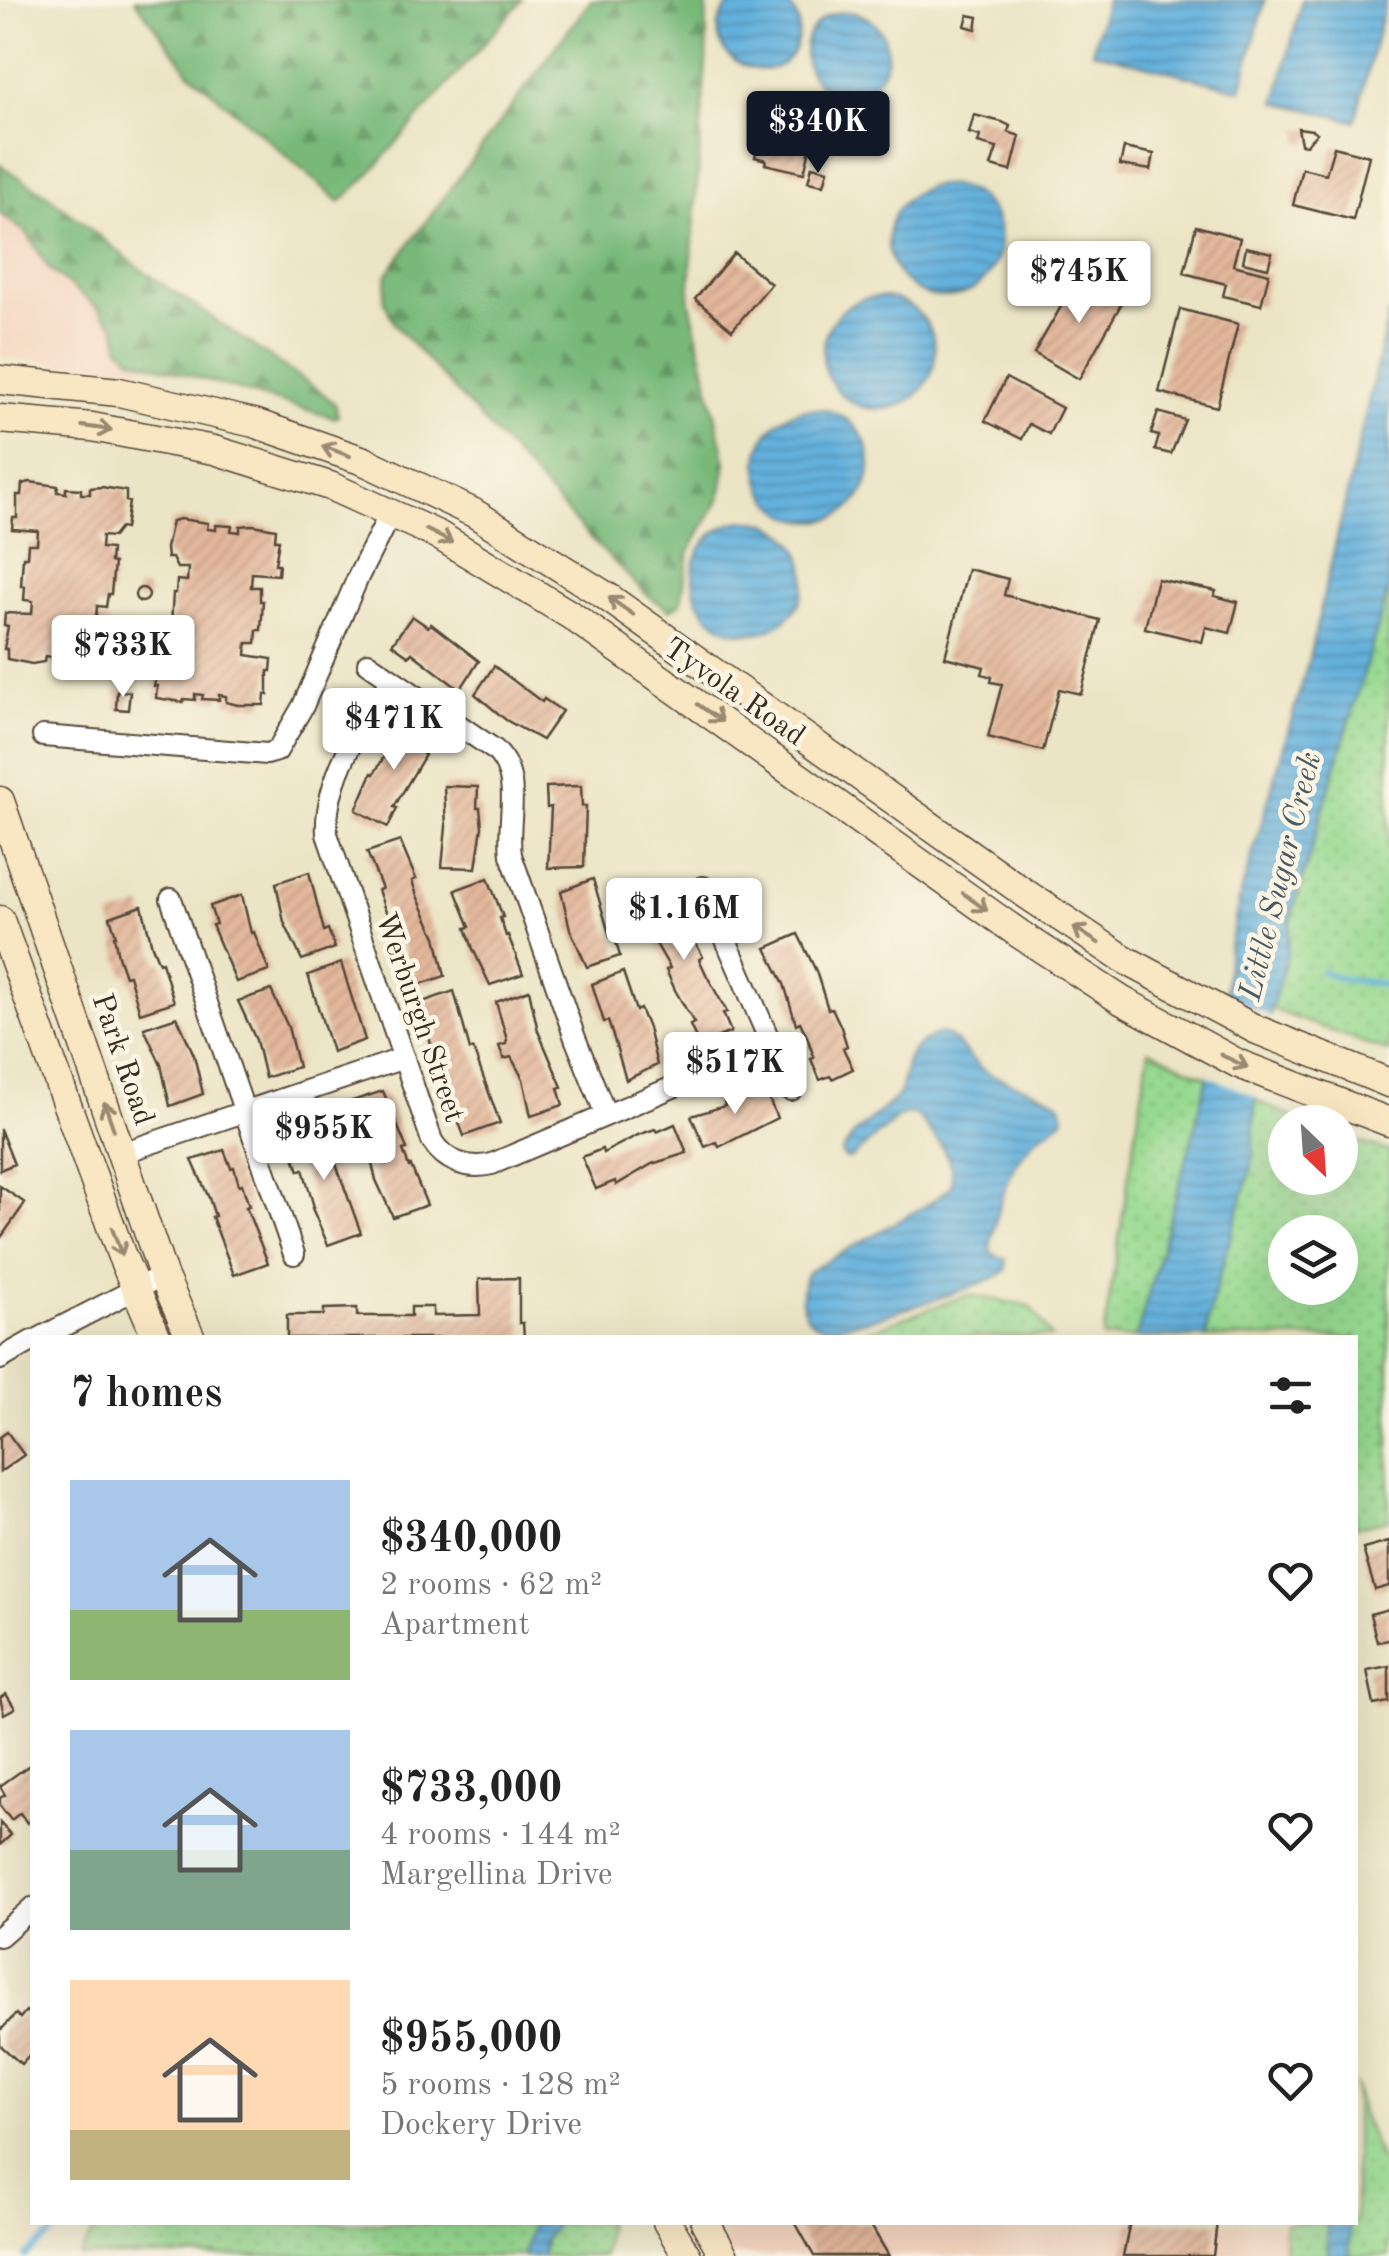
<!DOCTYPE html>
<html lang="en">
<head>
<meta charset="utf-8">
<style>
  :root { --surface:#fff; --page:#f6f6f6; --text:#222; --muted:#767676; --accent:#111827 }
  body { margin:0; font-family:"Old Standard TT",serif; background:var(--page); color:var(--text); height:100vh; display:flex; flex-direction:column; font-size:38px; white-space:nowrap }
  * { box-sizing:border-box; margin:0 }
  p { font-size:32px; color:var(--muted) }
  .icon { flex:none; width:55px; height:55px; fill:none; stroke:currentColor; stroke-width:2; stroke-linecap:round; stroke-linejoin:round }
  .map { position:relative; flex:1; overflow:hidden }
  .side { position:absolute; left:30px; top:1335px; width:1328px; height:890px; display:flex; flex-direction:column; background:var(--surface); border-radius:0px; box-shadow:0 10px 40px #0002 }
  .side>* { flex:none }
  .needle { width:65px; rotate:155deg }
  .fabs { position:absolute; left:1268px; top:1105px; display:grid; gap:20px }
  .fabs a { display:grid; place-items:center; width:90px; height:90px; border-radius:50%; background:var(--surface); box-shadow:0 10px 40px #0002; font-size:50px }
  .price { position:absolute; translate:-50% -85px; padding:0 22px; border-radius:10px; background:#fff; color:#222; font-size:32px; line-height:65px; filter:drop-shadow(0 2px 5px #0008) }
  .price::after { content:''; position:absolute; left:50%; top:60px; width:30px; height:22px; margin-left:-15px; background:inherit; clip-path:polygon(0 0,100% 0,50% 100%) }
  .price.active { background:var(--accent); color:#fff }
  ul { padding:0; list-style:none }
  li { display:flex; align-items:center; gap:30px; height:250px; padding:0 40px }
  li span { display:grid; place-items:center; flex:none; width:280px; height:200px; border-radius:0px; color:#555 }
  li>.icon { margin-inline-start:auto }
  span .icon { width:120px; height:120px; fill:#fffc; stroke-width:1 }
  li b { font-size:42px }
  h2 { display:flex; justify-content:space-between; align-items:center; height:120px; padding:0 40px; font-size:42px }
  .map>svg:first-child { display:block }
  .built { fill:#f3d4be }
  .forest { fill:url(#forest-firs); stroke:#5a724c; stroke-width:2.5 }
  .park { fill:url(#park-dots); stroke:#688257; stroke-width:2.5; fill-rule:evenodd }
  .water { fill:url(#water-rules); stroke:#4f6e7e; stroke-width:2.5 }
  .pier { fill:#ebe4c5 }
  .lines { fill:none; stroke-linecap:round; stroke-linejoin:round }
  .stream { stroke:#63b1dd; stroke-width:6 }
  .building { fill:url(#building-hatch) }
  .minor-casing { stroke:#554637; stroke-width:24 }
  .secondary-casing { stroke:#554637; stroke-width:31 }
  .minor { stroke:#fff; stroke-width:20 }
  .secondary { stroke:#f9e7c3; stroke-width:28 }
  .oneway { stroke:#9a8870 }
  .labels { text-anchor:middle; stroke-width:9; stroke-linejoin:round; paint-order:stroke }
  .street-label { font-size:30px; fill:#3b2a1e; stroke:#fcf5e5 }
  .water-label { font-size:32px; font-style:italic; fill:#495961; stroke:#fcf5e5 }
</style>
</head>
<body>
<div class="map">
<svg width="1389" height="2256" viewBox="0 0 1389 2256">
  <defs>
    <pattern id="forest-firs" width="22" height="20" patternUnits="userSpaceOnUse" patternTransform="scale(2.5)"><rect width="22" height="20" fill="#78b97a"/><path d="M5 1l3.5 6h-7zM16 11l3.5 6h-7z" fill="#649763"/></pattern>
    <pattern id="park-dots" width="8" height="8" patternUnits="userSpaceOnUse" patternTransform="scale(2.5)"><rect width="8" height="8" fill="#96d990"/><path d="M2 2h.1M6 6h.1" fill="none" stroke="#82ba7c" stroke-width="1.8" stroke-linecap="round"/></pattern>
    <pattern id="water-rules" width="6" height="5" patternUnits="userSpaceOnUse" patternTransform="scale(2.5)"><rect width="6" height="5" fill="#63b1dd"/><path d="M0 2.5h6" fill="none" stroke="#5390b3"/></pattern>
    <pattern id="building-hatch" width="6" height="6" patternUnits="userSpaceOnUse" patternTransform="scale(2.5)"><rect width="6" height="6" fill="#e3b89c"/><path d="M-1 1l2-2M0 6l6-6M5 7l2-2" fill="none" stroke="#c49e86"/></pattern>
  </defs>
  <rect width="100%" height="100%" fill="#fcf5e5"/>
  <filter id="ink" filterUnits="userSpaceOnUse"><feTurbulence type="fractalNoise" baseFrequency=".01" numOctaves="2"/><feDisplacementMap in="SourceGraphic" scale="20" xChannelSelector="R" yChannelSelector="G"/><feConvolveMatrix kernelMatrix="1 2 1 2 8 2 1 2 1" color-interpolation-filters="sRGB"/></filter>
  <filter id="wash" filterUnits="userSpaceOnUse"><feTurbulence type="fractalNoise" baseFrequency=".0048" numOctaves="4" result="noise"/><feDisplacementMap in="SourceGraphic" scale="40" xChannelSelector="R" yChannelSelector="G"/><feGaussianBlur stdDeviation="2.25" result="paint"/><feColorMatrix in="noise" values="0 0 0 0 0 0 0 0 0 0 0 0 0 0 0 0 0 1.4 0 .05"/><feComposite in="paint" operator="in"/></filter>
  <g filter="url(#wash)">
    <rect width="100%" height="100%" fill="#ebe4c5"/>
    <!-- built -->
    <g class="built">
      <path d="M0,195L153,333L141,379L67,364L0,357Z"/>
      <path d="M1285,2222L1284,2256H732L714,2223Z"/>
    </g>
    <!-- forest -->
    <g class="forest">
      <path d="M135,0H522L366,178L340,202L189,72Z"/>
      <path d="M591,0H706L707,49L689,298L726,463L720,498L689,552L681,603L670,610L648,596L592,540L395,325L384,301L387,274Z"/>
      <path d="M0,165L46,194L142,270L321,392L335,404L338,416L334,418L131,358L120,347L115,326L98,308L49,269L27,233L0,214Z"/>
    </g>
    <!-- park -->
    <g class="park">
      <path d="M1389,588V1052L1271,1009L1287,956L1292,914Z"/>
      <path d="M1149,1050L1302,1122H1285V1178H1340V1137L1389,1151V1520L1355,1527V1338H1103ZM1285,1232H1340V1288H1285Z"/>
      <path d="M968,1295L1030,1306L1051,1337H850Z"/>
      <path d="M1355,2083L1361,2113L1389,2179V2256H1284L1285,2223L1355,2222Z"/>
      <path d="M99,2223H607L603,2256H79Z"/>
    </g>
    <!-- water -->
    <g class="water">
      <path d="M734,0H784C795,10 801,21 798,36C787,105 679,54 734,0Z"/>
      <path d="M1106,0H1265L1241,90L1092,51Z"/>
      <path d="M1302,0H1386L1355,121L1276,102Z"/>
      <circle cx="846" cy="53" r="41"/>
      <circle cx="944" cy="241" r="56"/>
      <circle cx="879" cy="353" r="56"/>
      <path d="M1389,312V588L1292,914L1287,956L1271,1009L1255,1107L1252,1166L1219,1276L1207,1324V1337L1136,1338L1195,1128L1225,1000L1229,947L1240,897L1308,663Z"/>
      <circle cx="814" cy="465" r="56"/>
      <circle cx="749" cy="577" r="56"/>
      <path d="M941,1033C960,1038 970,1064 988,1073C1001,1080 1055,1096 1060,1103C1063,1107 1063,1112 1064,1118C1056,1128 1042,1132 1032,1143C1005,1173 998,1209 990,1247L991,1253L1006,1259V1271C988,1285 850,1329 827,1327C798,1325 798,1292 808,1272L932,1202L951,1186C958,1159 931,1132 914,1113L900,1116L851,1158L845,1159L841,1153L854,1134L899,1095C909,1060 901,1049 941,1033Z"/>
      <path d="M532,2223H557L545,2239L542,2256H523Z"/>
      <path d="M1327,2223H1349L1350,2256H1328Z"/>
    </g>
    <!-- pier -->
    <path class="pier" d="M1220,992L1274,1018L1262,1100L1203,1073Z"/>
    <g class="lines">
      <!-- stream -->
      <g class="stream">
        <path d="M1322,971L1338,978L1389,985"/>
        <path d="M25,2256L67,2222"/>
      </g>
    </g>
    <g id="blocks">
      <!-- building -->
      <g class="building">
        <path d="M968,15L978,17L976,29L965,26Z"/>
        <path d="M974,115L1002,122L1010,126L1008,132L1020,136L1011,171L991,166L997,148L978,143L980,136L969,133Z"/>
        <path d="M1298,128L1312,130L1317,133L1306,145L1301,144Z"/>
        <path d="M774,136L811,145L804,173L765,164L766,160L755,157L760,138L773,141Z"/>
        <path d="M1334,147L1369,156L1353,220L1293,205L1302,168L1326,174Z"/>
        <path d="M1124,148L1154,154L1151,170L1120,165Z"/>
        <path d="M812,166L828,170L824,185L808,182Z"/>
        <path d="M1196,226L1240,238L1233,265L1269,274L1261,305L1223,296L1226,284L1184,273Z"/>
        <path d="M1246,247L1272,253L1268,268L1243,262Z"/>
        <path d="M734,253L771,284L732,330L695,299Z"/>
        <path d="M1080,274L1124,299L1079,379L1034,353Z"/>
        <path d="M1180,309L1238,324L1217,407L1159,392Z"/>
        <path d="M1006,378L1062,408L1049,434L1029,424L1022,439L985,421Z"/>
        <path d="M1158,412L1185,420L1171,454L1155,450L1159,436L1151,434Z"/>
        <path d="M30,482L58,486L57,492L66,493V488L81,489V494H90V488L102,487L126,491V501L129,502L125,529L120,528L113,537L102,536L101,548L111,549L110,562L114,563L111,594H108L106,607L97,606L96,619L107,620L112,629H117L118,646L114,668H87L75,665L76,659L68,658V663L52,662V657L45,656L44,662L32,664L7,659V649H4L8,626L4,625L5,613L32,614L33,601L24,600L25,586H21L23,557H27L28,544H37L38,531L12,529L13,518H17V495H21L22,484Z"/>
        <path d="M180,519L208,523L207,529L216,530V525L232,526L231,531L240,532V526L253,525L276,529L275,540H279L275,564H279L278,575L252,573L251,587H260V601H263L261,630H257L256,643H247L246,655L272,659L271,671H268V695L265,694L264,705H238L226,702V696L219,695V700L202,699L203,695L195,694V700L184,699L183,702L156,698L157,686H154L159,658H164L170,651H182L183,638H173L174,625L171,624L173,593H176L177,580L187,581L188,568H177L172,558H167L166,548L172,521Z"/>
        <path d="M968,569L1008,579L1004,595L1100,620L1081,694L1059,689L1043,751L988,737L1002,684L991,682L992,677L982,674L984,667L945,657Z"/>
        <path d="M1157,579L1216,591L1214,596L1238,602L1230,633L1206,627L1202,642L1145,628Z"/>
        <circle cx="142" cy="595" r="7"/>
        <path d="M412,616L428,627L431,624L479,661L460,690L412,653L409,656L392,644Z"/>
        <path d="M494,666L542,702L544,699L562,711L542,740L506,720L475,694Z"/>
        <path d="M117,691L130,692L128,710L116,709Z"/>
        <path d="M400,719L431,735L422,753L425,755L394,807L397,808L388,827L356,810L372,773L374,774L393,741L389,739Z"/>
        <path d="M444,786L478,787L477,808H480L482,827L476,868L442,867L446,827Z"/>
        <path d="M581,786L582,806H586L584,867L548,868L551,807L547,808L546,787Z"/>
        <path d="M400,841L416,879L412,881L418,898L436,937L445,976L412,987L403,947L396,927L385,910L378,890L382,889L367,852Z"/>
        <path d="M309,872L324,931L328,929L335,948L302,960L284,922L276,883Z"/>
        <path d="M488,878L503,917L500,918L506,936L508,935L523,974L490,985L473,949L466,928L470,927L455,890Z"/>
        <path d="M593,879L610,937L614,936L620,956L587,967L570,929L561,891Z"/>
        <path d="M669,881L683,919L703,957L699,959L707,976L727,1012L723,1013L731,1032L699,1045L690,1025L694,1023L675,990L666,970L670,968L651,935L636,896Z"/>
        <path d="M242,895L251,933L254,932L269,971L236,982L212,925L216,924L210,906Z"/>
        <path d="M142,906L152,946L159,963L162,962L174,1002L140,1013L129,975L125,976L118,956L114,936H116L110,917Z"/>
        <path d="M798,934L816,971L828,1009L832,1008L841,1027L847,1046L843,1048L853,1069L832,1079L830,1076L820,1080L811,1059L814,1058L808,1039L800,1022L796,1024L784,984L766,948Z"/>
        <path d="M341,963L365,1040L332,1052L308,975Z"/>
        <path d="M623,972L636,1011L640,1009L648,1028L657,1065L626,1080L614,1039L608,1021L604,1022L592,984Z"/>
        <path d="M271,990L288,1027L298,1067L265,1078L256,1040L238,1001Z"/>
        <path d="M529,990L538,1031L562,1087L558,1088L563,1105L531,1116L523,1079L511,1057L504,1059L499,1046L506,1044L507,1040L496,1002Z"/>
        <path d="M454,991L470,1050L473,1049L500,1123L464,1136L446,1088L441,1061L437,1062L430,1041L422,1002Z"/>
        <path d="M177,1017L194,1055L203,1094L170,1106L161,1065L144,1028Z"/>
        <path d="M762,1083L777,1118L719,1147L717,1142L705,1147L691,1116L725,1106L724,1102Z"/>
        <path d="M383,1091L407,1149L403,1150L409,1167L411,1166L427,1205L393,1217L376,1180L366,1140L349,1102Z"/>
        <path d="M320,1120L361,1233L328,1245L312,1208L314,1207L303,1169L299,1171L292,1151L295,1150L289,1132Z"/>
        <path d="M675,1124L687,1153L652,1164L616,1185L615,1181L596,1189L582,1157L602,1149L603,1153L638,1135L655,1129L657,1132Z"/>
        <path d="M0,1129L14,1164L0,1170Z"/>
        <path d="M224,1150L231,1168L234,1167L239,1185L242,1184L249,1206L246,1207L268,1263L234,1275L212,1217L215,1216L209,1198L192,1160Z"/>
        <path d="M0,1186L25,1203L0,1239Z"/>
        <path d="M519,1278V1323H523L524,1338H287V1315H324V1309L357,1308V1316H411V1307H433V1316L480,1315L479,1279Z"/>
        <path d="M7,1432L24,1455L0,1472V1437Z"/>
        <path d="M1389,1542V1586L1375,1590L1363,1549Z"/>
        <path d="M1389,1609V1640L1377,1642L1370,1614Z"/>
        <path d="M1389,1666V1702L1374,1705L1367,1670Z"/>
        <path d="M6,1694L15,1708L4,1714L0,1698Z"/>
        <path d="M28,1766L32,1773V1819L27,1823L20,1813L11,1820L0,1806V1798L5,1795L0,1786Z"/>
        <path d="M0,1823L11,1835L0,1845Z"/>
        <path d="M26,2011L32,2016V2052L21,2064L0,2045V2031L16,2014L20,2018Z"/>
        <path d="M795,2222H869L889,2256H814Z"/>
        <path d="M1130,2222H1217L1213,2256H1123Z"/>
      </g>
    </g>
  </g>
  <g filter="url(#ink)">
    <use href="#blocks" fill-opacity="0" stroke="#554637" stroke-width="2.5"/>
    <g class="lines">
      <defs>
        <g id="minor">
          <path d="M368,663L495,750C524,779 506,818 511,855L575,1038L606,1115"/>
          <path d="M392,680C361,724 324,779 327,834L432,1141C445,1162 469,1170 492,1164L772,1045"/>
          <path d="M43,736L267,754L277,751L303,706L359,575L391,512"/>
          <path d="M703,887L791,1090"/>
          <path d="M171,899L294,1254"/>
          <path d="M122,1153L404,1058"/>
          <path d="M40,1338L163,1275"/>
          <path d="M0,1359L32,1341"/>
          <path d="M0,1936L32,1908"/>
        </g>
        <g id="secondary">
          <path d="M0,380L119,392L254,423L364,461L474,513L606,596L1026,894L1122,958L1255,1029L1389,1083"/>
          <path d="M0,419L92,427L214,450L330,486L438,535L572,616L1021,935L1121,1000L1239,1064L1389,1122"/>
          <path d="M0,801L163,1275L191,1338"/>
          <path d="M0,920L121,1254L157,1338"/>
          <path d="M667,2222L687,2256"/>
          <path d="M705,2222L724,2256"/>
        </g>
      </defs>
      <!-- minor casing -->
      <use href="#minor" class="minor-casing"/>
      <!-- secondary casing -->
      <use href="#secondary" class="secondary-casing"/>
      <!-- minor -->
      <use href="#minor" class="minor"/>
      <!-- secondary -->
      <use href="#secondary" class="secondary"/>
    </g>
    <!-- one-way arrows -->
    <defs><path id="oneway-shaft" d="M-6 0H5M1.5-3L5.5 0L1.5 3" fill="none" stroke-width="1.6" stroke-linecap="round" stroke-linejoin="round" transform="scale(2.5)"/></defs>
    <g class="oneway">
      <use href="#oneway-shaft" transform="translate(97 428) rotate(8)"/>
      <use href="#oneway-shaft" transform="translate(336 451) rotate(-160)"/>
      <use href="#oneway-shaft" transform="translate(439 536) rotate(27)"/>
      <use href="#oneway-shaft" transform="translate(621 606) rotate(-145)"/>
      <use href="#oneway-shaft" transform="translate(710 713) rotate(35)"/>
      <use href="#oneway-shaft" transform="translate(975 902) rotate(36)"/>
      <use href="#oneway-shaft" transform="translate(1086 935) rotate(-147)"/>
      <use href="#oneway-shaft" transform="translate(1234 1061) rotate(25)"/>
      <use href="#oneway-shaft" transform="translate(109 1116) rotate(-109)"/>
      <use href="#oneway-shaft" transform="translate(117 1242) rotate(70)"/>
    </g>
  </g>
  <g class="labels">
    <!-- street labels -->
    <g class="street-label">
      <text transform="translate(735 691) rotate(35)" y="10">Tyvola Road</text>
      <text transform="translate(421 1017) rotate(71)" y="10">Werburgh Street</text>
      <text transform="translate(124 1059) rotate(71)" y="10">Park Road</text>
    </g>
    <!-- water labels -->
    <g class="water-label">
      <text transform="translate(1279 876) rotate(-76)" y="11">Little Sugar Creek</text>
    </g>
  </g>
</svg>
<div class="fabs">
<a><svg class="needle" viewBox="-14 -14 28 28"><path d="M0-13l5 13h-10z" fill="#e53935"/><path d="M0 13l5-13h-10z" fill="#767676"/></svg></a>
<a><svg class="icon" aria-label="layers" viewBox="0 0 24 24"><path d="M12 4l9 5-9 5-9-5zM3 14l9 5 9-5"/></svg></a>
</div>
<b class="price active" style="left:818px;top:176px">$340K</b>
<b class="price" style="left:1079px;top:326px">$745K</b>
<b class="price" style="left:123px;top:700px">$733K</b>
<b class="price" style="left:394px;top:773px">$471K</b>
<b class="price" style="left:684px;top:963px">$1.16M</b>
<b class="price" style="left:735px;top:1117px">$517K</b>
<b class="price" style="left:324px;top:1183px">$955K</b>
<section class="side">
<h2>7 homes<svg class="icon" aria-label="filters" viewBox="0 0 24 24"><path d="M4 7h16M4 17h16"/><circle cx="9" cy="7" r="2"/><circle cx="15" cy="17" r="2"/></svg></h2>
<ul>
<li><span style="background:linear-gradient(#a9c7e8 65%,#8fb573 0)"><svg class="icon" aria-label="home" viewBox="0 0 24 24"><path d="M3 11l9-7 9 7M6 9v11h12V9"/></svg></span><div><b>$340,000</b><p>2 rooms · 62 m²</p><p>Apartment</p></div><svg class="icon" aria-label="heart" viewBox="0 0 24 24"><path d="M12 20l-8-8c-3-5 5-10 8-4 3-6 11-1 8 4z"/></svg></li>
<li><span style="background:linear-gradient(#a9c7e8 60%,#7fa58c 0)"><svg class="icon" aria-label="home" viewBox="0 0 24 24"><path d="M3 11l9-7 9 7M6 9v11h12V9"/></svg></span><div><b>$733,000</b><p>4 rooms · 144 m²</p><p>Margellina Drive</p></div><svg class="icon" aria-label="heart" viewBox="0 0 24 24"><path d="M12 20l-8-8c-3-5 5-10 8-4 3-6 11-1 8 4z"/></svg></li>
<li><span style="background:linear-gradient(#ffd9b3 75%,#c2b280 0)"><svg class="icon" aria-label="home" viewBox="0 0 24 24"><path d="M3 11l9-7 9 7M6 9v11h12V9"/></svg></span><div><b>$955,000</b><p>5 rooms · 128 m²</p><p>Dockery Drive</p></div><svg class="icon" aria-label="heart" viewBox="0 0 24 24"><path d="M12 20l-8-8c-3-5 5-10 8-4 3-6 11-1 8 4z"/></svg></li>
</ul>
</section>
</div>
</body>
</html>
